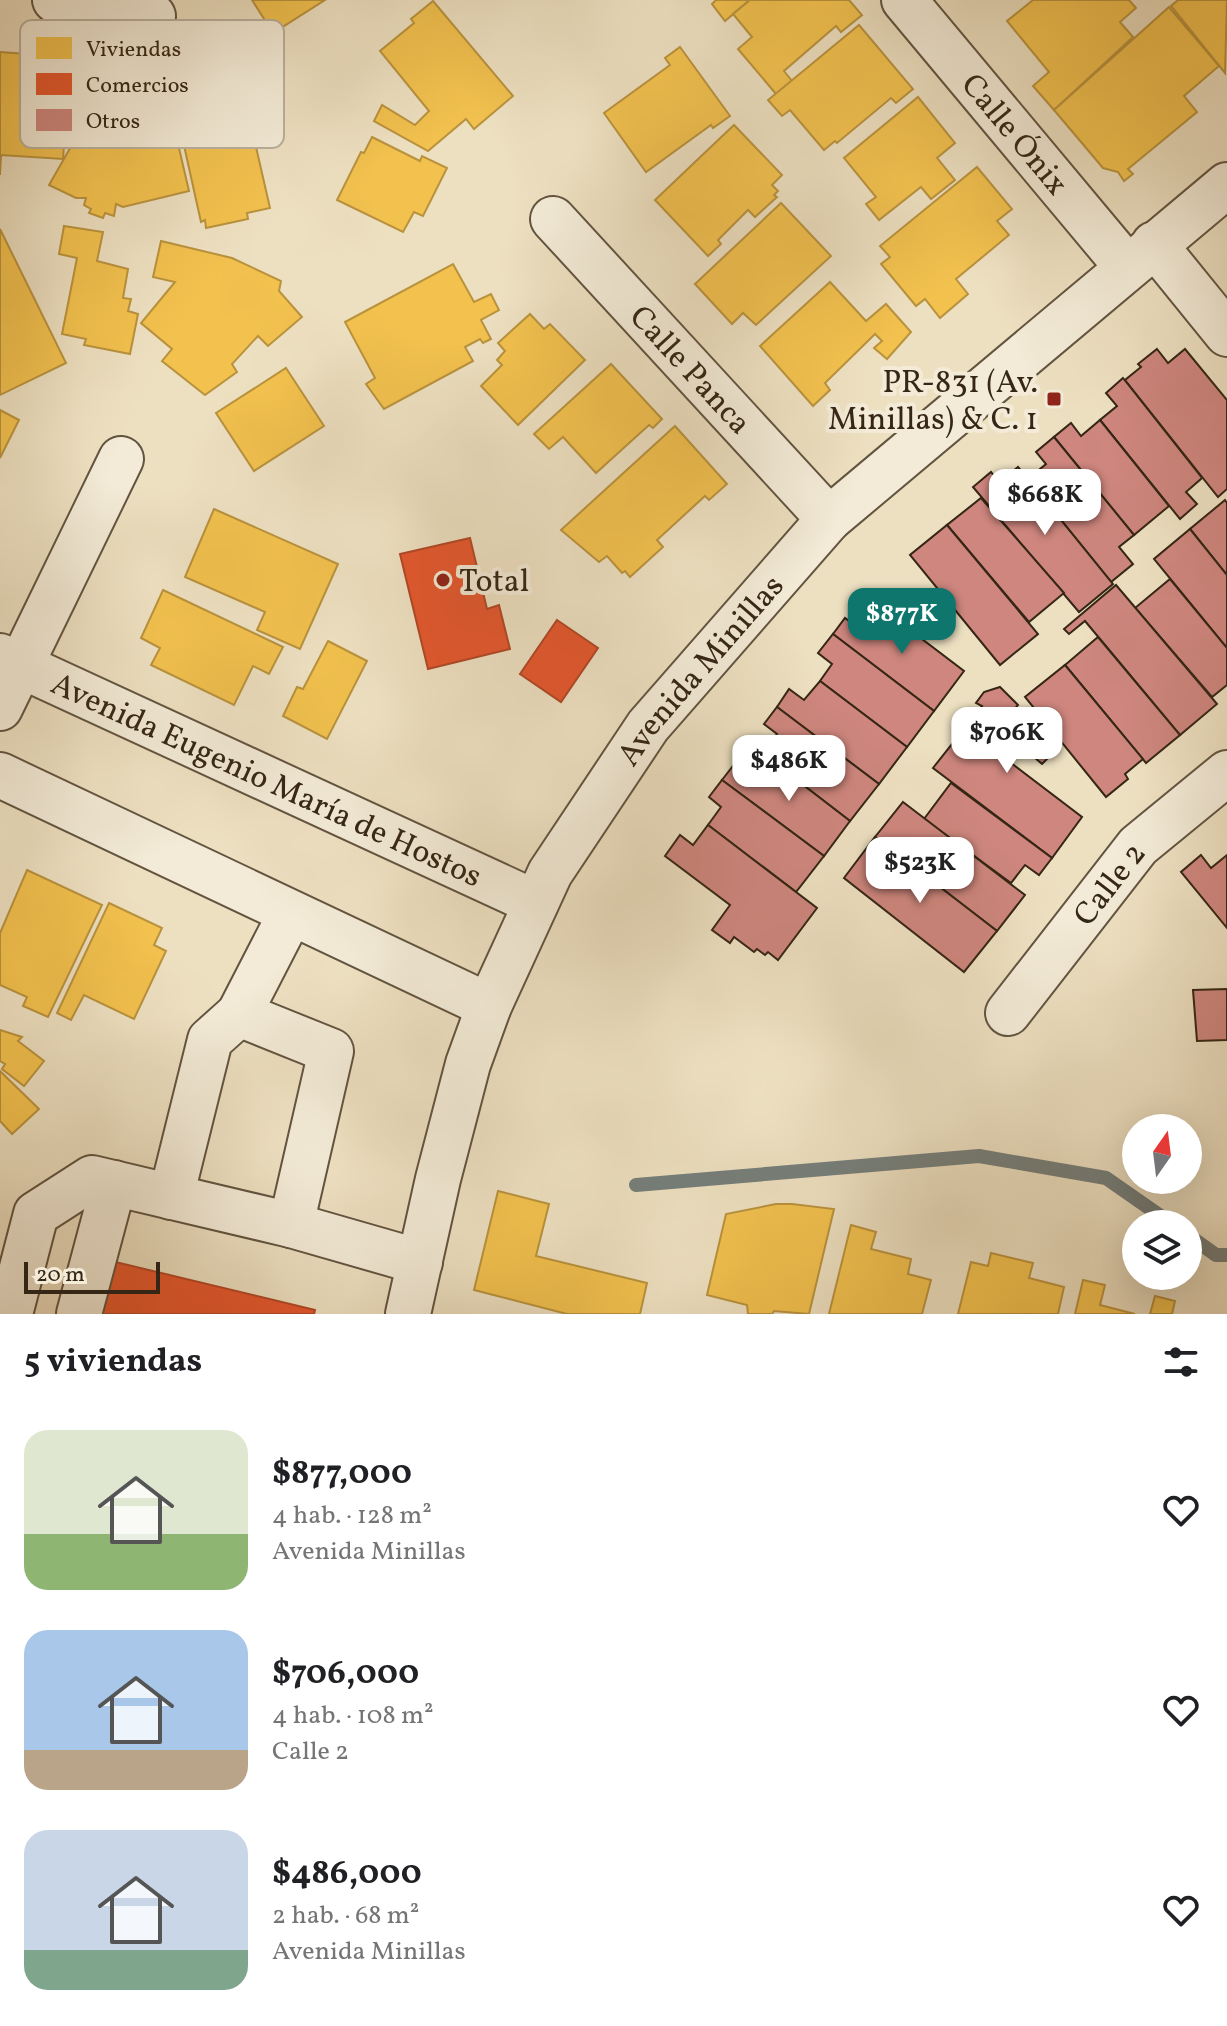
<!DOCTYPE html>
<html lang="es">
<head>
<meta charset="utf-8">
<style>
  :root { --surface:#fff; --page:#f6f6f6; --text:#202124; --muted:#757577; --accent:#0f766e }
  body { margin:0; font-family:Vollkorn,serif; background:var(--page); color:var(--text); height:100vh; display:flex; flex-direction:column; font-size:30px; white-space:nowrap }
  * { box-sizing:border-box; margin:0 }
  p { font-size:26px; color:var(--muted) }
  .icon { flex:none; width:44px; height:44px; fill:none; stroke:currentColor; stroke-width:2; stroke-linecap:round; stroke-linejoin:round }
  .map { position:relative; height:1314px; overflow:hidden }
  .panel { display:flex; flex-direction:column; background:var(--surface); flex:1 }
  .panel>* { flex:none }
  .needle { width:52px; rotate:14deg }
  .fabs { position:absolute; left:1122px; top:1114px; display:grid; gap:16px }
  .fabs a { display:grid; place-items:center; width:80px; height:80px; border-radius:50%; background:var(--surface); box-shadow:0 8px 32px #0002; font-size:40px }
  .scale { position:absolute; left:24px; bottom:20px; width:136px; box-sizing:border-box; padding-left:8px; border:4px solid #352615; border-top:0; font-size:22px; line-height:28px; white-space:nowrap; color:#352615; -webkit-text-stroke:6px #f3ebd7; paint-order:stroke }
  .price { position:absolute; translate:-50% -68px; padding:0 18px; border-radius:16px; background:#fff; color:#222; font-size:26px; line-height:52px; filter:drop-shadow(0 2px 4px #0008) }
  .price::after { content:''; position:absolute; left:50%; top:48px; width:24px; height:18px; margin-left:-12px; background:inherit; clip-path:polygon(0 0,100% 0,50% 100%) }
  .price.active { background:var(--accent); color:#fff }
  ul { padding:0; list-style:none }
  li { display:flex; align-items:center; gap:24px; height:200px; padding:0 24px }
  li span { display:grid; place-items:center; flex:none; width:224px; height:160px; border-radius:24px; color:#555 }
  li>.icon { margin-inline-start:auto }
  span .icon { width:96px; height:96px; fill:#fffc; stroke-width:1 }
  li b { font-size:34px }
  h2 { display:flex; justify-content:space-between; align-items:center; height:96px; padding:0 24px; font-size:34px }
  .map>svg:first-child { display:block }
  .homes { fill:#f2c14e; stroke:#b9923d; stroke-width:2 }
  .shops { fill:#e4572e; stroke:#b04826; stroke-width:2 }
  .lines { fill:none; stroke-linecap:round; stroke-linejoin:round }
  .stream { stroke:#757f7b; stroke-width:14 }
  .building { fill:#ce867e; stroke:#352615; stroke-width:2 }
  .minor-casing { stroke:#635440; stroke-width:48 }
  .minor { stroke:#f3ebd7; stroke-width:44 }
  .poi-dot { fill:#8f2418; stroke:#f3ebd7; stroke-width:3 }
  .labels { text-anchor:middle; stroke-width:8; stroke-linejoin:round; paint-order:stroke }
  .street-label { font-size:32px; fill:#352615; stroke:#f3ebd7 }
  .poi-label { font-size:32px; fill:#352615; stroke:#f3ebd7; text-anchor:end }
  .key { fill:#f3ebd7; stroke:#bab09d; stroke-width:2 }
  .key-label { font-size:22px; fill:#352615 }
</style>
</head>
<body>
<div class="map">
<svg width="1227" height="1314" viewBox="0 0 1227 1314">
  <rect width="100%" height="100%" fill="#ede0c1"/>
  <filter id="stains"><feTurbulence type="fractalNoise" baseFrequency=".0025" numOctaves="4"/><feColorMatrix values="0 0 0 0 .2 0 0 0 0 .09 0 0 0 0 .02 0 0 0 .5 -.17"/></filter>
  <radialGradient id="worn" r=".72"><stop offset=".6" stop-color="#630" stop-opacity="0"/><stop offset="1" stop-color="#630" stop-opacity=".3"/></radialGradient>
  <!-- homes -->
  <g class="homes">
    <path d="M252,0H325L273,33Z"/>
    <path d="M716,0H750L725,21L712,4Z"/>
    <path d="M750,0H849L862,15L841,32L836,26L784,71L792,81L776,94L738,49L752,37L733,14Z"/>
    <path d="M1033,0H1129L1136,8L1120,22L1133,37L1054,110L1033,86L1049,72L1007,21Z"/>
    <path d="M1178,0H1227L1225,73L1171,6Z"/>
    <path d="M433,1L513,96L474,129L466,119L428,151L374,121L382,105L415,125L429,111L380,51L414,23L411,19Z"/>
    <path d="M1169,7L1219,66L1184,96L1197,112L1128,169L1133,174L1124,181L1118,172L1103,168L1054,110Z"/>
    <path d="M859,25L913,89L896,103L891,98L837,143L835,141L824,150L790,110L782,116L768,100Z"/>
    <path d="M680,47L730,116L713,128L711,125L646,172L604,113L670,65L665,58Z"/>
    <path d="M0,52L68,57L67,68L76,69L72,106L67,105L63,159L1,155L0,175Z"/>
    <path d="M209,87L226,102L245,99L270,208L247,213L248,219L206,228L205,220L201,222L177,114L199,109Z"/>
    <path d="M918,97L955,143L937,158L955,180L931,199L921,187L879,220L866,204L876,197L844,158Z"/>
    <path d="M97,101L127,111L171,114L189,191L123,207L116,204L114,216L105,213L103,218L89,213L91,209L84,205L86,198H76L49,185Z"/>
    <path d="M734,125L782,175L772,185L778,191L774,195L777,197L755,217L748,210L718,240L721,244L708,256L655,200Z"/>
    <path d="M372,137L420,161L422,156L447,168L423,216L414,212L403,232L337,200L361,152L364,153Z"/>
    <path d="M977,167L1012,209L997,221L1009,235L956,279L968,294L940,318L925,299L916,306L881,264L890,257L880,246Z"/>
    <path d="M781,203L831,256L756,325L743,313L732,324L695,284Z"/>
    <path d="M64,226L103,232L97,261L128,269L123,298L131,299L128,311L138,314L130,354L84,345L86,339L62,334L77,258L59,254Z"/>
    <path d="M0,229L66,363L0,395Z"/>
    <path d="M161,241L232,258L281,281L279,291L302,317L268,346L258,336L232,364L237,372L205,395L162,361L172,349L141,323L175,282L153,277Z"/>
    <path d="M453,264L474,302L491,294L499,310L481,320L491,339L483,343L480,339L465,347L473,361L384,409L366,384L375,378L345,322Z"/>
    <path d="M830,282L866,321L886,304L911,332L887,359L874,348L882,341L875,334L825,383L830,390L813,406L760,346Z"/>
    <path d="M530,314L544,329L550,324L585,360L518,425L481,386L502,365L497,360L505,351L498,343Z"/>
    <path d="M611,364L662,419L653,428L649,425L596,473L563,437L549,449L534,434Z"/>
    <path d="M286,368L324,426L254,471L216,413Z"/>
    <path d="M0,410L19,420L0,458Z"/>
    <path d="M675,426L727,484L709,500L705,496L657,540L663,547L630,577L625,571L622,573L607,556L599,562L561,530Z"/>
    <path d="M214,509L338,564L300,649L257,630L265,612L185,577Z"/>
    <path d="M163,590L283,647L269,674L253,666L234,705L151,665L160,648L141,638Z"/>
    <path d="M328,641L367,661L327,739L283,716L297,687L303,689Z"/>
    <path d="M27,870L102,905L48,1017L23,1006L27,997L0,985V933Z"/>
    <path d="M109,903L162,928L154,945L166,951L134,1019L84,995L71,1020L57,1013Z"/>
    <path d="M0,1030L22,1037L18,1041L44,1061L24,1086L2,1069L5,1064L0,1061Z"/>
    <path d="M0,1071L39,1109L12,1134L0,1121Z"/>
    <path d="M498,1191L549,1204L536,1256L647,1283L640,1314H567L474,1290Z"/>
    <path d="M776,1204H792L834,1209L809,1314L774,1311L772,1314H748L747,1305L707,1295L726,1214Z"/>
    <path d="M851,1225L876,1232L871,1249L911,1259L908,1274L931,1280L922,1314H829Z"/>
    <path d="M991,1253L1033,1263L1029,1278L1064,1287L1058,1314H958L971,1262L988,1266Z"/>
    <path d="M1083,1280L1105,1285L1100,1305L1135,1314H1075Z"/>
    <path d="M1155,1296L1175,1301L1172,1314H1150Z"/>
  </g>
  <!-- shops -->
  <g class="shops">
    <path d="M470,538L487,609L499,605L510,649L428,669L400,554Z"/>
    <path d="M557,620L598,648L561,702L520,674Z"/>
    <path d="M103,1259L315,1310L314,1314H90Z"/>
  </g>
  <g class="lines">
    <!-- stream -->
    <g class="stream">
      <path d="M636,1185L979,1156L1106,1178L1172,1224"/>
      <path d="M1188,1235L1216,1255H1227"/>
    </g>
  </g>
  <!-- building -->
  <g class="building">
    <path d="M1157,349L1168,363L1185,349L1227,400V489L1218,497L1125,380L1141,367L1138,364Z"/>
    <path d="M1123,378L1202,478L1186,492L1197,504L1180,519L1100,420L1117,406L1106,393Z"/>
    <path d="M1100,420L1169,506L1134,535L1054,437L1071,423L1081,436Z"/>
    <path d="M1054,437L1134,535L1119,547L1133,564L1111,582L1028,479L1046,464L1036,452Z"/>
    <path d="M1018,467L1113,584L1079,612L973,487L991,472L999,482Z"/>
    <path d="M981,498L1064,593L1029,622L947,525Z"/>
    <path d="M1225,500L1227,503V575L1190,529Z"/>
    <path d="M947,525L1038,634L1000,665L910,555Z"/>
    <path d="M1190,529L1227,575V648L1154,559Z"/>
    <path d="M1170,579L1227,648V685L1212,697L1135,608Z"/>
    <path d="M1116,585L1217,704L1180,735L1085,621L1069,634L1064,629Z"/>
    <path d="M876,604L964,671L934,711L833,634L845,618L858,628Z"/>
    <path d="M833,634L934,711L907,747L820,681L832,664L818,653Z"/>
    <path d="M1098,637L1180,735L1146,763L1065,665Z"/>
    <path d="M1065,665L1143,759L1125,774L1128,779L1106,797L1025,697Z"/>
    <path d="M820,681L907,747L879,784L777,707L789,689L804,700Z"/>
    <path d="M1000,687L1018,705L1012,712L1051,755L1042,764L1002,729L990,747L1082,817L1052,858L933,768L982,706L976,703L984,692Z"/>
    <path d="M777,707L879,784L850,821L763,754L777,734L764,724Z"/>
    <path d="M763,754L850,821L824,856L722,780L736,762L749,772Z"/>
    <path d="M722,780L824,856L796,892L708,825L721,807L709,797Z"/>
    <path d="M951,783L1052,858L1039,875L1025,865L1011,883L924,819Z"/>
    <path d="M903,802L1025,895L997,931L875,837Z"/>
    <path d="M708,825L817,908L778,960L768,952L765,955L757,949L754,952L734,937L730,943L712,930L730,905L665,856L680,835L693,845Z"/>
    <path d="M875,837L997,931L964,972L844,878Z"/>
    <path d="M1201,855L1211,868L1227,855V928L1181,872Z"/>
    <path d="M1227,989V1040L1197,1041L1193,990Z"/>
  </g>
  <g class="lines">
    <defs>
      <g id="minor">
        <path d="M55,0L153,16"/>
        <path id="s1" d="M904,0L1127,267"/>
        <path id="s2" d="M553,219L829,519"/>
        <path d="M1154,244L1227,334"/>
        <path id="s3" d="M0,656L536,903"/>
        <path d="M0,708L121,459"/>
        <path d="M0,775L489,1006"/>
        <path id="s4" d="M1008,1013L1138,846L1227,773"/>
        <path d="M239,1014L291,913"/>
        <path d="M171,1197L210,1040L239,1014L331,1051L291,1225"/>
        <path d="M10,1314L36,1214L92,1178L291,1225L420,1262"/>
        <path d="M79,1314L114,1183"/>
        <path id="s5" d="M408,1314L438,1179L468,1064L489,1006L550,873L648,726L829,519L1227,185"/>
      </g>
    </defs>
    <!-- minor casing -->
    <use href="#minor" class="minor-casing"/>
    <!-- minor -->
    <use href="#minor" class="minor"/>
  </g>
  <!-- markers -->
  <g class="poi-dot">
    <rect x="1046" y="391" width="16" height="16" rx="4"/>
    <circle cx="443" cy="580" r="8"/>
  </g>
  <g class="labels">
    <!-- street labels -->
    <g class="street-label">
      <text dy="11" stroke="none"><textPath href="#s1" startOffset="174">Calle Ónix</textPath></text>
      <text dy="11" stroke="none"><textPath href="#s2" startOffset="204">Calle Panca</textPath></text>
      <text dy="11" stroke="none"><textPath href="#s5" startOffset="718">Avenida Minillas</textPath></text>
      <text dy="11" stroke="none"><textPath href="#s3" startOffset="294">Avenida Eugenio María de Hostos</textPath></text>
      <text dy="11" stroke="none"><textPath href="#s4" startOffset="164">Calle 2</textPath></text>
    </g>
    <!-- poi labels -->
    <g class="poi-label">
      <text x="1038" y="392">PR-831 (Av.<tspan x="1038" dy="37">Minillas) &amp; C. 1</tspan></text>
      <text x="459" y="591" text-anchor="start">Total</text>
    </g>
  </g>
  <!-- legend -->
  <rect x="20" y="20" width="264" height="128" rx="12" class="key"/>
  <rect x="36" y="37" width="36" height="22" fill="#f2c14e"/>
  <rect x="36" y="73" width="36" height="22" fill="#e4572e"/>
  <rect x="36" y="109" width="36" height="22" fill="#ce867e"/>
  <g class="key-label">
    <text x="86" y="56">Viviendas</text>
    <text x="86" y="92">Comercios</text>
    <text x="86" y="128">Otros</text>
  </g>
  <rect width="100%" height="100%" filter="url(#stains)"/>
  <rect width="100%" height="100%" fill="url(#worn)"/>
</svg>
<div class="fabs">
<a><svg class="needle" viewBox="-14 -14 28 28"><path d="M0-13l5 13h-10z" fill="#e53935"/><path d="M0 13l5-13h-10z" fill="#757577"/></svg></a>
<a><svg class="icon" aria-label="layers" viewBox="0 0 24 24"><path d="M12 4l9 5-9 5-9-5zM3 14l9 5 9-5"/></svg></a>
</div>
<div class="scale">20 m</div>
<b class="price" style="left:1045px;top:537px">$668K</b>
<b class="price active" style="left:902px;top:656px">$877K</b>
<b class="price" style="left:1007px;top:775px">$706K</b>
<b class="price" style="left:789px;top:803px">$486K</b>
<b class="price" style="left:920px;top:905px">$523K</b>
</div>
<section class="panel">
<h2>5 viviendas<svg class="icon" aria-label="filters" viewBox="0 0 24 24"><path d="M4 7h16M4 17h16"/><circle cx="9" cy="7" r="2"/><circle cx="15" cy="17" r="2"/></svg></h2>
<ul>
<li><span style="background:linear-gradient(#dfe7d0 65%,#8fb573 0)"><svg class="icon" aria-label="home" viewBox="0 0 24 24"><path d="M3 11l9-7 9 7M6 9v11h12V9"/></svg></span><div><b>$877,000</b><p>4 hab. · 128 m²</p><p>Avenida Minillas</p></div><svg class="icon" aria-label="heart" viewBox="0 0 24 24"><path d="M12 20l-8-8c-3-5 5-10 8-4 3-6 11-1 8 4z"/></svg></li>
<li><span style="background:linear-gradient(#a9c7e8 75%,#b9a48a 0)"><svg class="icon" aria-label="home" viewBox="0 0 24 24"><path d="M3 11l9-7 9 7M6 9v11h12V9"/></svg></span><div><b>$706,000</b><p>4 hab. · 108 m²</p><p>Calle 2</p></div><svg class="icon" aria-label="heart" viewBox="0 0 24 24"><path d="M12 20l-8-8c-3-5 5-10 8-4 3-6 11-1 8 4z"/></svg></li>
<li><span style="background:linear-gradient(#c9d6e8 75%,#7fa58c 0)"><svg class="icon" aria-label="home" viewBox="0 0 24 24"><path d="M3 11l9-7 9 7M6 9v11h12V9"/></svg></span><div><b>$486,000</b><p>2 hab. · 68 m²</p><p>Avenida Minillas</p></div><svg class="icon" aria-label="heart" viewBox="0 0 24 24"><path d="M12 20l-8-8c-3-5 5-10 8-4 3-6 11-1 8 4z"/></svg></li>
</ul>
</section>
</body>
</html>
